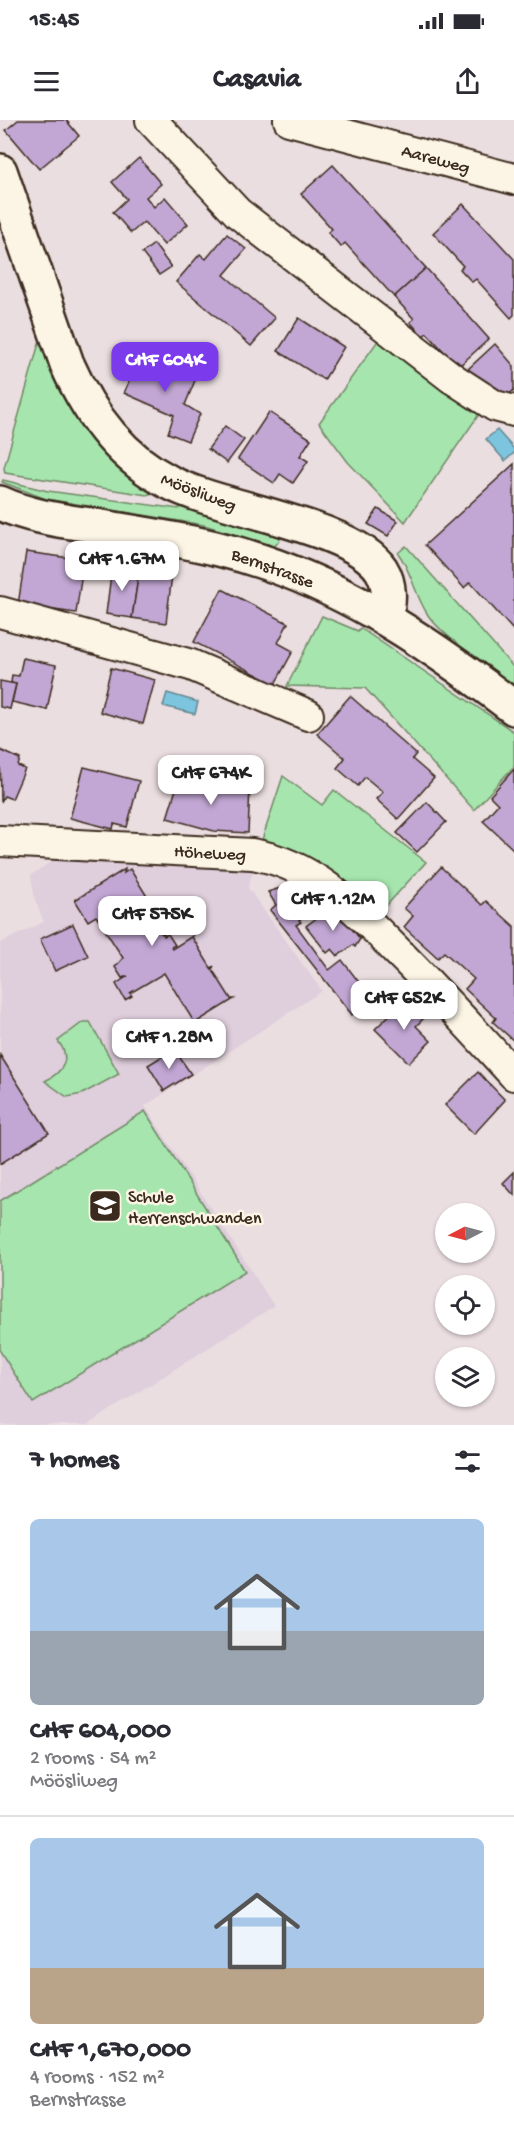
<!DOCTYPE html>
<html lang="en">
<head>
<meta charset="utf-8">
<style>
  :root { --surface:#fff; --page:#f7f7f7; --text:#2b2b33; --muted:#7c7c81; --line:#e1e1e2; --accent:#7c3aed }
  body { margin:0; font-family:"Gochi Hand",sans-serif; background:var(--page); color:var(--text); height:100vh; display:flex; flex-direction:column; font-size:22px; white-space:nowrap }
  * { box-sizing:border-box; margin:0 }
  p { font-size:20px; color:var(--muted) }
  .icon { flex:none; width:33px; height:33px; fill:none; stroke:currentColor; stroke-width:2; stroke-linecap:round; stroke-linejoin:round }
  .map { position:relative; height:1305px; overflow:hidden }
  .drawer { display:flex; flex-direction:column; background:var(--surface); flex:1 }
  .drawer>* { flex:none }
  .needle { width:39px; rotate:264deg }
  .buttons { position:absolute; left:435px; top:1083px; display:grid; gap:12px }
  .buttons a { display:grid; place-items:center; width:60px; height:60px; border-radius:50%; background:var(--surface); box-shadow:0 2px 4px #0004; font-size:30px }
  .price { position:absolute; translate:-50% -51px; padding:0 14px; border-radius:12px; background:#fff; color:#222; font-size:20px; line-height:39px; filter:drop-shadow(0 2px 3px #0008) }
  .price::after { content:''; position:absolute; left:50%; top:36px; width:18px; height:14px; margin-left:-9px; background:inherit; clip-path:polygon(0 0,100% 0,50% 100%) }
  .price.selected { background:var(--accent); color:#fff }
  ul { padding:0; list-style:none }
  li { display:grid; align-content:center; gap:12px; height:318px; padding:0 30px }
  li+li { border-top:2px solid var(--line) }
  li span { display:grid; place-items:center; height:186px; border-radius:9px; color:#555 }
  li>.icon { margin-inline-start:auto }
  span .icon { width:108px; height:108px; fill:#fffc; stroke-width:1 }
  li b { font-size:26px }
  h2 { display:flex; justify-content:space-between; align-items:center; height:72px; padding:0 30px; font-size:26px }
  .status { display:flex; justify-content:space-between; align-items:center; height:42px; padding:0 30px; background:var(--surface); direction:ltr }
  .status svg { height:16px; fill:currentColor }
  header { display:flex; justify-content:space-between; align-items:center; height:78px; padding:0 30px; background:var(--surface); font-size:27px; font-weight:700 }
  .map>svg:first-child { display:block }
  .built { fill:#dfcedc }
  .green { fill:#a6e6ae; stroke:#708866; stroke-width:1.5 }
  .water { fill:#7dc5de; stroke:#638791; stroke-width:1.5 }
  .building { fill:#c2a7d4; stroke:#3b2a1e; stroke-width:1.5 }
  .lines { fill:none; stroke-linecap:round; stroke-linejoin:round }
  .street-casing { stroke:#3b2a1e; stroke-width:34 }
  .secondary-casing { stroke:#3b2a1e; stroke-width:38 }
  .street { stroke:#fcf5e5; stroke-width:30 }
  .secondary { stroke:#fcf5e5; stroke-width:33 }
  .labels { text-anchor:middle; stroke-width:5; stroke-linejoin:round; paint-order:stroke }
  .street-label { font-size:18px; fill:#3b2a1e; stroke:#fcf5e5 }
  .poi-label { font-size:18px; fill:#3b2a1e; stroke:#fcf5e5; text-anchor:start }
</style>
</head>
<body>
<div class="status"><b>15:45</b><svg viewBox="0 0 49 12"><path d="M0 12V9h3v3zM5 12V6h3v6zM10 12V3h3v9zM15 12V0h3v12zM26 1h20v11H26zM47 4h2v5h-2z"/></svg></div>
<header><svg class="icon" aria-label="menu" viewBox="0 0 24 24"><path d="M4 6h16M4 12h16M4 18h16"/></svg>Casavia<svg class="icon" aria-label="share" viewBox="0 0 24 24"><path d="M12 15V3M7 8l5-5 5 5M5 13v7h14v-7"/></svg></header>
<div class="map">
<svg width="514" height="1305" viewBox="0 0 514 1305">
  <rect width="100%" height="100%" fill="#ebdee0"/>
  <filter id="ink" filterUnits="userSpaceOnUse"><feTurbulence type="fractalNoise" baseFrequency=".0167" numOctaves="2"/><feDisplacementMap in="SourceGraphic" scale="12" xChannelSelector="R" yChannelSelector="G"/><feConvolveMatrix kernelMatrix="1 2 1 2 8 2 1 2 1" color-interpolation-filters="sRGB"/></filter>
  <g filter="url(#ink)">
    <!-- built -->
    <path class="built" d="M67,731L255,744L248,768L322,871L145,986L274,1186L87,1305H0V823L44,802L35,780L31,755Z"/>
    <!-- green -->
    <g class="green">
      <path d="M382,215L482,290L405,402L348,342L319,303Z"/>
      <path d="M39,223L42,225C59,289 99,335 152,373L147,375L5,353L4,348Z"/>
      <path d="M3,360L48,371L179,389L180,387L282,417L275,426L204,405L46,379L2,362Z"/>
      <path d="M406,426L514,548V567C492,550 442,516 428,495C415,476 412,452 398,433Z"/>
      <path d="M322,496L358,511L360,508L514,612V646L474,690L365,568L287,566Z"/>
      <path d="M283,656L322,685L334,670L426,742L375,798L260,726Z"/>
      <path d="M83,902H90L119,954L82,974L67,977L45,961C63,952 72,939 58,921Z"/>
      <path d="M145,991L245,1151L33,1283L0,1231V1081Z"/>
    </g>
    <!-- water -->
    <g class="water">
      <path d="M497,310L514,329V333L505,341L486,319Z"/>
      <path d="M167,573L198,582L195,594L163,586Z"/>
    </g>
    <!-- building -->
    <g class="building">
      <path d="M18,0H66L79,16L39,49L6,10Z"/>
      <path d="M139,38L161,64L146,77L154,87L165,77L188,104L164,125L144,102L131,113L113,92L127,79L112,62Z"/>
      <path d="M333,45L426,148L394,177L345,123L341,127L328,112L332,109L301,74Z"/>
      <path d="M463,84L514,139V195L511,198L476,159L472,162L460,149L463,146L433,113Z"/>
      <path d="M227,114L246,129L224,155L275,198L251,226L176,162L200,134L206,139Z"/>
      <path d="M154,124L171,147L159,155L142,133Z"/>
      <path d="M426,148L489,219L458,247L427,213L423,216L410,202L414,199L394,177Z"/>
      <path d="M299,198L344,227L324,260L278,231Z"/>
      <path d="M495,224L514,246V270L505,278L466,251Z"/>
      <path d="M141,233L196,258L185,285L200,294L188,321L168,313L174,295L124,273Z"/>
      <path d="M269,292L311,319L300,336L308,341L293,363L280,354L274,363L238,339Z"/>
      <path d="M225,306L244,320L227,343L208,329Z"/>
      <path d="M514,344V511L470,462L464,468L425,425Z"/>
      <path d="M378,389L398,401L388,416L368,404Z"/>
      <path d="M26,432L84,440L76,493L18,485Z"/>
      <path d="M112,447L139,451L132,498L106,494Z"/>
      <path d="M139,451L172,455L166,503L132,498Z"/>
      <path d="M222,469L288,503L278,523L293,531L275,564L194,522Z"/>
      <path d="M23,538L56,545L47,590L12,582L16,564L11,563L12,555L19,556Z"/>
      <path d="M111,548L155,560L143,604L100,592Z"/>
      <path d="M0,561L16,564L10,589L0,587Z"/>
      <path d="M350,576L416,634L412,639L434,658L398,699L376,679L383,672L365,657L358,666L337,648L345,638L317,614Z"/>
      <path d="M0,630L20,639L18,646L25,649L12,679L4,676L1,682Z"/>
      <path d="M84,647L139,661L127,707L114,704L113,709L70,698Z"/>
      <path d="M514,649V730L483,701L498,684L490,676Z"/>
      <path d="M181,653L223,667H250L248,713L214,711L167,698Z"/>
      <path d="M427,682L446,702L417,732L397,713Z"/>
      <path d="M441,747L482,785L486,781L514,806V921L493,902L496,898L465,869L474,859L444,832L438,838L404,807L413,796L404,788Z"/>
      <path d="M125,749L124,753L130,749L148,778L142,781H145L143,783L162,814L164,812V816L168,814L175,825L171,827L172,829L194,815L192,817L211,848L214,846L212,849L231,879H234L192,905L194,902L164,853L130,873L132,876L125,880L116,864L128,856L122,858L115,847L123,838L96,796L88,801L75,780Z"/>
      <path d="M293,764L312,789L299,800L301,802L296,805L329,850L342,840L372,879L352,895L270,790L276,785L268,772Z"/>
      <path d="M334,785L360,819L355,827L353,825L338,836L332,829L327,833L306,806Z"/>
      <path d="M73,804L88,836L55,851L40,819Z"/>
      <path d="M406,879L424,898L416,906L431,921L409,943L375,909Z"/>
      <path d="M174,929L191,954L164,971L148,945Z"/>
      <path d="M0,935L49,1013L0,1044Z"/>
      <path d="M478,952L505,980L474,1014L445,985Z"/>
      <path d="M514,1052V1075L503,1063Z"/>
    </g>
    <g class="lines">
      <defs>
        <g id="street">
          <path d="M151,0L238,93L452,258L495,286L514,291"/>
          <path d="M289,0L514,59"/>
          <path d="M0,492L191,545L308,595"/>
          <path d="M0,721L252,734C315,744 358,792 401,835C440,874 477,915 514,955"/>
        </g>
        <g id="secondary">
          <path d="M0,51L67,244C89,294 120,337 169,362C219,389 351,405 381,449C391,465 389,481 386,498"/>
          <path d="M0,383C26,395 56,400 84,404C129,412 175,418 219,429C331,456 424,519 514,588"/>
        </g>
      </defs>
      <!-- street casing -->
      <use href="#street" class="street-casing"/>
      <!-- secondary casing -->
      <use href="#secondary" class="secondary-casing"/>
      <!-- street -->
      <use href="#street" class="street"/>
      <!-- secondary -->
      <use href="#secondary" class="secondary"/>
    </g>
  </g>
  <!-- icons -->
  <defs>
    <symbol id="school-square" viewBox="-11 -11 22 22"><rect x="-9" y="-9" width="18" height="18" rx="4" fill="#3b2a1e" stroke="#fcf5e5"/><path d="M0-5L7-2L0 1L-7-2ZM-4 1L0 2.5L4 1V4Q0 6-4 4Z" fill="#fff"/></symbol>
  </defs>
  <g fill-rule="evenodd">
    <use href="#school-square" x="86" y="1067" width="38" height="38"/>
  </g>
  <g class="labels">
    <!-- street labels -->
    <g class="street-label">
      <text transform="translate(436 38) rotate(15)" y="6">Aareweg</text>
      <text transform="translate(199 371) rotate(21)" y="6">Möösliweg</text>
      <text transform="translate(273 447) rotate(20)" y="6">Bernstrasse</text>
      <text transform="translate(210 732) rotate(3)" y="6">Höheweg</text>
    </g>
    <!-- poi labels -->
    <g class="poi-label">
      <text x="128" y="1082">Schule<tspan x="128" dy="21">Herrenschwanden</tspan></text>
    </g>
  </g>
</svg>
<div class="buttons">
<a><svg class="needle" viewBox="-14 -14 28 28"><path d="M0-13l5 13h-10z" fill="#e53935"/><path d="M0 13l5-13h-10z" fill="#7c7c81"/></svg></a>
<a><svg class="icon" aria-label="locate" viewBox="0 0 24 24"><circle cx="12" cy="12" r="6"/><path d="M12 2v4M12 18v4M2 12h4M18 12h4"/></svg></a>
<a><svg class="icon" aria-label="layers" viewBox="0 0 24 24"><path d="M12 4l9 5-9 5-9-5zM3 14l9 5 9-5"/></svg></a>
</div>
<b class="price selected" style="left:165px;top:273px">CHF 604K</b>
<b class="price" style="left:122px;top:472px">CHF 1.67M</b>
<b class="price" style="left:211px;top:686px">CHF 674K</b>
<b class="price" style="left:333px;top:812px">CHF 1.12M</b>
<b class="price" style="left:152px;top:827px">CHF 575K</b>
<b class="price" style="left:404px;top:911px">CHF 652K</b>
<b class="price" style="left:169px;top:950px">CHF 1.28M</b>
</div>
<section class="drawer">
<h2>7 homes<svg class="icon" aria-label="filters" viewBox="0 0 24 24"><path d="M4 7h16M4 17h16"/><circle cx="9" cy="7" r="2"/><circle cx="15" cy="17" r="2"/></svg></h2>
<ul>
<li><span style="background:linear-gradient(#a9c7e8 60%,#9aa5b1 0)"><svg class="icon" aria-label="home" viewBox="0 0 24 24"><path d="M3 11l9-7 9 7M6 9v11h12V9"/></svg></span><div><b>CHF 604,000</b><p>2 rooms · 54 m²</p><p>Möösliweg</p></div></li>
<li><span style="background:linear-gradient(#a9c7e8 70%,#b9a48a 0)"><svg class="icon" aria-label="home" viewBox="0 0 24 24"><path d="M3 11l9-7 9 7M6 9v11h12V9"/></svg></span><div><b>CHF 1,670,000</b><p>4 rooms · 152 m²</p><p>Bernstrasse</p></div></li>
</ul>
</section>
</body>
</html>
